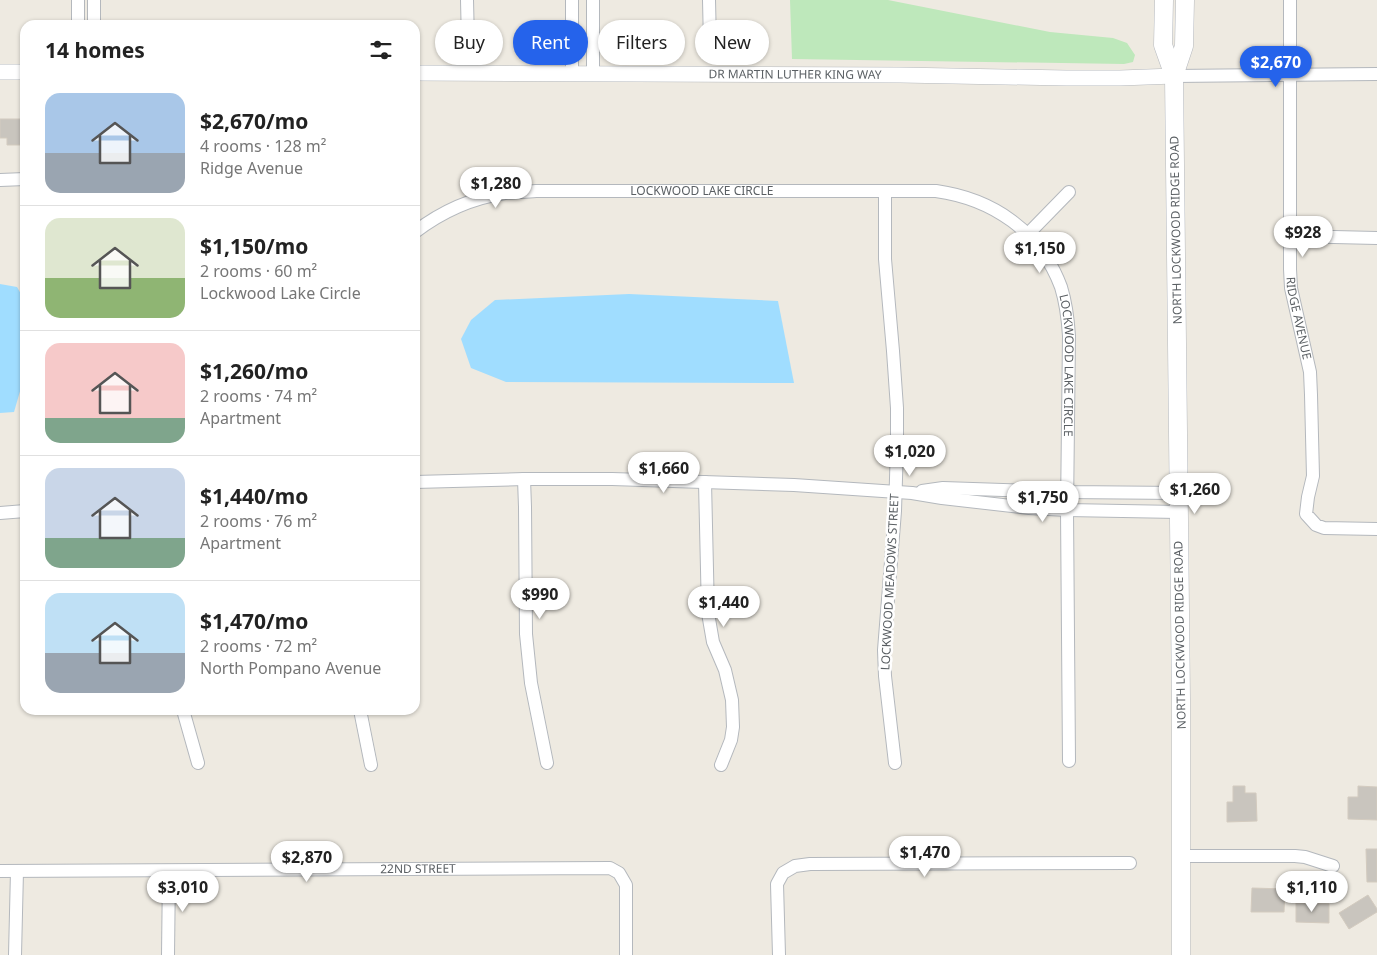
<!DOCTYPE html>
<html lang="en">
<head>
<meta charset="utf-8">
<style>
  :root { --surface:#fff; --page:#f2f2f2; --text:#222; --muted:#767676; --line:#e0e0e0; --accent:#2563eb }
  body { margin:0; font-family:"Noto Sans",sans-serif; background:var(--page); color:var(--text); height:100vh; display:flex; flex-direction:column; font-size:19px; white-space:nowrap }
  * { box-sizing:border-box; margin:0 }
  p { font-size:16px; color:var(--muted) }
  .icon { flex:none; width:28px; height:28px; fill:none; stroke:currentColor; stroke-width:2; stroke-linecap:round; stroke-linejoin:round }
  .map { position:relative; flex:1; overflow:hidden }
  .drawer { position:absolute; left:20px; top:20px; width:400px; height:695px; display:flex; flex-direction:column; background:var(--surface); border-radius:15px; box-shadow:0 1px 4px #0004 }
  .drawer>* { flex:none }
  .guide { position:absolute; left:435px; top:20px; width:475px; height:45px; display:flex; gap:10px }
  .price { position:absolute; translate:-50% -42px; padding:0 11px; border-radius:18px; background:#fff; color:#222; font-size:16px; line-height:32px; filter:drop-shadow(0 1px 2px #0008) }
  .price::after { content:''; position:absolute; left:50%; top:30px; width:15px; height:11px; margin-left:-8px; background:inherit; clip-path:polygon(0 0,100% 0,50% 100%) }
  .price.current { background:var(--accent); color:#fff }
  ul { padding:0; list-style:none }
  li { display:flex; align-items:center; gap:15px; height:125px; padding:0 25px }
  li+li { border-top:1px solid var(--line) }
  li span { display:grid; place-items:center; flex:none; width:140px; height:100px; border-radius:15px; color:#555 }
  li>.icon { margin-inline-start:auto }
  span .icon { width:60px; height:60px; fill:#fffc; stroke-width:1 }
  li b { font-size:21px }
  h2 { display:flex; justify-content:space-between; align-items:center; height:60px; padding:0 25px; font-size:21px }
  .chip { padding:0 18px; border-radius:22px; background:var(--surface); box-shadow:0 1px 4px #0004; font-size:18px; line-height:45px }
  .chip.current { background:var(--accent); color:#fff }
  .map>svg:first-child { display:block }
  .green { fill:#bee8bb }
  .water { fill:#a0ddff }
  .building { fill:#c9c5be; stroke:#d3cbbf }
  .lines { fill:none; stroke-linecap:round; stroke-linejoin:round }
  .minor-casing { stroke:#b4b8bd; stroke-width:14 }
  .tertiary-casing { stroke:#b4b8bd; stroke-width:16 }
  .secondary-casing { stroke:#b5b9bf; stroke-width:19 }
  .minor { stroke:#fff; stroke-width:12 }
  .tertiary { stroke:#fff; stroke-width:15 }
  .secondary { stroke:#fff; stroke-width:18 }
  .labels { text-anchor:middle; stroke-width:5; stroke-linejoin:round; paint-order:stroke }
  .street-label { font-size:12px; fill:#5a5f63; stroke:#fff }
</style>
</head>
<body>
<div class="map">
<svg width="1377" height="955" viewBox="0 0 1377 955">
  <rect width="100%" height="100%" fill="#eeeae1"/>
  <!-- green -->
  <path class="green" d="M790,0H888L1050,32L1113,38L1127,43L1135,55L1133,62L1124,64L792,59Z"/>
  <!-- water -->
  <g class="water">
    <path d="M0,284L17,287L25,301V374L14,412L0,413Z"/>
    <path d="M629,294L778,301L794,383L506,382L471,368L461,339L471,320L495,300Z"/>
  </g>
  <!-- building -->
  <g class="building">
    <path d="M0,119H25V145H7V138H0Z"/>
    <path d="M1233,786H1245V793H1256L1257,821L1227,822V802H1233Z"/>
    <path d="M1358,786L1377,787V820L1348,819V797H1358Z"/>
    <path d="M1366,849H1377V882H1367Z"/>
    <path d="M1252,888L1285,889L1284,912H1251Z"/>
    <path d="M1368,895L1377,909V912L1349,929L1339,913Z"/>
    <path d="M1296,903L1329,904V923L1296,922Z"/>
  </g>
  <g class="lines">
    <defs>
      <g id="minor">
        <path d="M78,0V25"/>
        <path d="M94,0V25"/>
        <path d="M467,0L468,42"/>
        <path d="M572,0V74"/>
        <path d="M593,0V74"/>
        <path d="M709,0L710,43"/>
        <path id="s1" d="M1290,0V269L1291,288L1310,372L1311,395L1313,476L1308,497L1306,514L1316,525L1324,528L1377,529"/>
        <path d="M1174,76L1377,74"/>
        <path d="M0,180L25,179"/>
        <path d="M885,191V259L893,351L897,408V446L895,511L884,650L885,676L895,763"/>
        <path id="s2" d="M415,232C441,212 472,198 505,193C515,192 526,192 536,191H936C993,199 1040,231 1061,287C1066,303 1068,320 1069,336L1067,510L1069,761"/>
        <path d="M1028,234L1069,192"/>
        <path d="M1290,236L1377,238"/>
        <path d="M524,479L525,507L526,634L531,683L547,763"/>
        <path d="M415,482L524,479H612L794,485L912,493L942,498L1029,508L1067,510L1178,512"/>
        <path d="M705,482L708,613L713,642L725,670L732,700L733,727L731,740L721,765"/>
        <path d="M922,491L943,488L1067,492L1178,493"/>
        <path d="M0,513L25,511"/>
        <path d="M183,710L198,763"/>
        <path d="M360,710L371,765"/>
        <path d="M1181,856H1295L1305,857L1333,866"/>
        <path id="s3" d="M0,871L610,868L619,873L626,885V955"/>
        <path d="M15,955L17,871"/>
        <path d="M168,955L169,871"/>
        <path d="M779,955L777,884L783,873L795,866L810,864L1130,863"/>
      </g>
      <g id="tertiary">
        <path d="M0,72H25"/>
        <path id="s4" d="M415,73L900,75L1066,78H1120L1174,76"/>
      </g>
      <g id="secondary">
        <path d="M1164,0L1163,45L1174,76"/>
        <path d="M1181,955V700L1174,76L1184,46L1185,0"/>
      </g>
    </defs>
    <!-- minor casing -->
    <use href="#minor" class="minor-casing"/>
    <!-- tertiary casing -->
    <use href="#tertiary" class="tertiary-casing"/>
    <!-- secondary casing -->
    <use href="#secondary" class="secondary-casing"/>
    <!-- minor -->
    <use href="#minor" class="minor"/>
    <!-- tertiary -->
    <use href="#tertiary" class="tertiary"/>
    <!-- secondary -->
    <use href="#secondary" class="secondary"/>
  </g>
  <g class="labels">
    <!-- street labels -->
    <g class="street-label">
      <text dy="4" stroke="none"><textPath href="#s4" startOffset="380">DR MARTIN LUTHER KING WAY</textPath></text>
      <text dy="4" stroke="none"><textPath href="#s2" startOffset="296">LOCKWOOD LAKE CIRCLE</textPath></text>
      <text transform="translate(1176 230) rotate(-91)" y="4">NORTH LOCKWOOD RIDGE ROAD</text>
      <text dy="4" stroke="none"><textPath href="#s1" startOffset="319">RIDGE AVENUE</textPath></text>
      <text dy="4" stroke="none"><textPath href="#s2" startOffset="775">LOCKWOOD LAKE CIRCLE</textPath></text>
      <text transform="translate(890 582) rotate(-87)" y="4">LOCKWOOD MEADOWS STREET</text>
      <text transform="translate(1180 635) rotate(-91)" y="4">NORTH LOCKWOOD RIDGE ROAD</text>
      <text dy="4" stroke="none"><textPath href="#s3" startOffset="418">22ND STREET</textPath></text>
    </g>
  </g>
</svg>
<b class="price current" style="left:1276px;top:88px">$2,670</b>
<b class="price" style="left:496px;top:209px">$1,280</b>
<b class="price" style="left:1303px;top:258px">$928</b>
<b class="price" style="left:1040px;top:274px">$1,150</b>
<b class="price" style="left:910px;top:477px">$1,020</b>
<b class="price" style="left:664px;top:494px">$1,660</b>
<b class="price" style="left:1195px;top:515px">$1,260</b>
<b class="price" style="left:1043px;top:523px">$1,750</b>
<b class="price" style="left:540px;top:620px">$990</b>
<b class="price" style="left:724px;top:628px">$1,440</b>
<b class="price" style="left:925px;top:878px">$1,470</b>
<b class="price" style="left:307px;top:883px">$2,870</b>
<b class="price" style="left:183px;top:913px">$3,010</b>
<b class="price" style="left:1312px;top:913px">$1,110</b>
<div class="guide">
<a class="chip">Buy</a>
<a class="chip current">Rent</a>
<a class="chip">Filters</a>
<a class="chip">New</a>
</div>
<section class="drawer">
<h2>14 homes<svg class="icon" aria-label="filters" viewBox="0 0 24 24"><path d="M4 7h16M4 17h16"/><circle cx="9" cy="7" r="2"/><circle cx="15" cy="17" r="2"/></svg></h2>
<ul>
<li><span style="background:linear-gradient(#a9c7e8 60%,#9aa5b1 0)"><svg class="icon" aria-label="home" viewBox="0 0 24 24"><path d="M3 11l9-7 9 7M6 9v11h12V9"/></svg></span><div><b>$2,670/mo</b><p>4 rooms · 128 m²</p><p>Ridge Avenue</p></div></li>
<li><span style="background:linear-gradient(#dfe7d0 60%,#8fb573 0)"><svg class="icon" aria-label="home" viewBox="0 0 24 24"><path d="M3 11l9-7 9 7M6 9v11h12V9"/></svg></span><div><b>$1,150/mo</b><p>2 rooms · 60 m²</p><p>Lockwood Lake Circle</p></div></li>
<li><span style="background:linear-gradient(#f6c9c9 75%,#7fa58c 0)"><svg class="icon" aria-label="home" viewBox="0 0 24 24"><path d="M3 11l9-7 9 7M6 9v11h12V9"/></svg></span><div><b>$1,260/mo</b><p>2 rooms · 74 m²</p><p>Apartment</p></div></li>
<li><span style="background:linear-gradient(#c9d6e8 70%,#7fa58c 0)"><svg class="icon" aria-label="home" viewBox="0 0 24 24"><path d="M3 11l9-7 9 7M6 9v11h12V9"/></svg></span><div><b>$1,440/mo</b><p>2 rooms · 76 m²</p><p>Apartment</p></div></li>
<li><span style="background:linear-gradient(#bfe0f5 60%,#9aa5b1 0)"><svg class="icon" aria-label="home" viewBox="0 0 24 24"><path d="M3 11l9-7 9 7M6 9v11h12V9"/></svg></span><div><b>$1,470/mo</b><p>2 rooms · 72 m²</p><p>North Pompano Avenue</p></div></li>
</ul>
</section>
</div>
</body>
</html>
